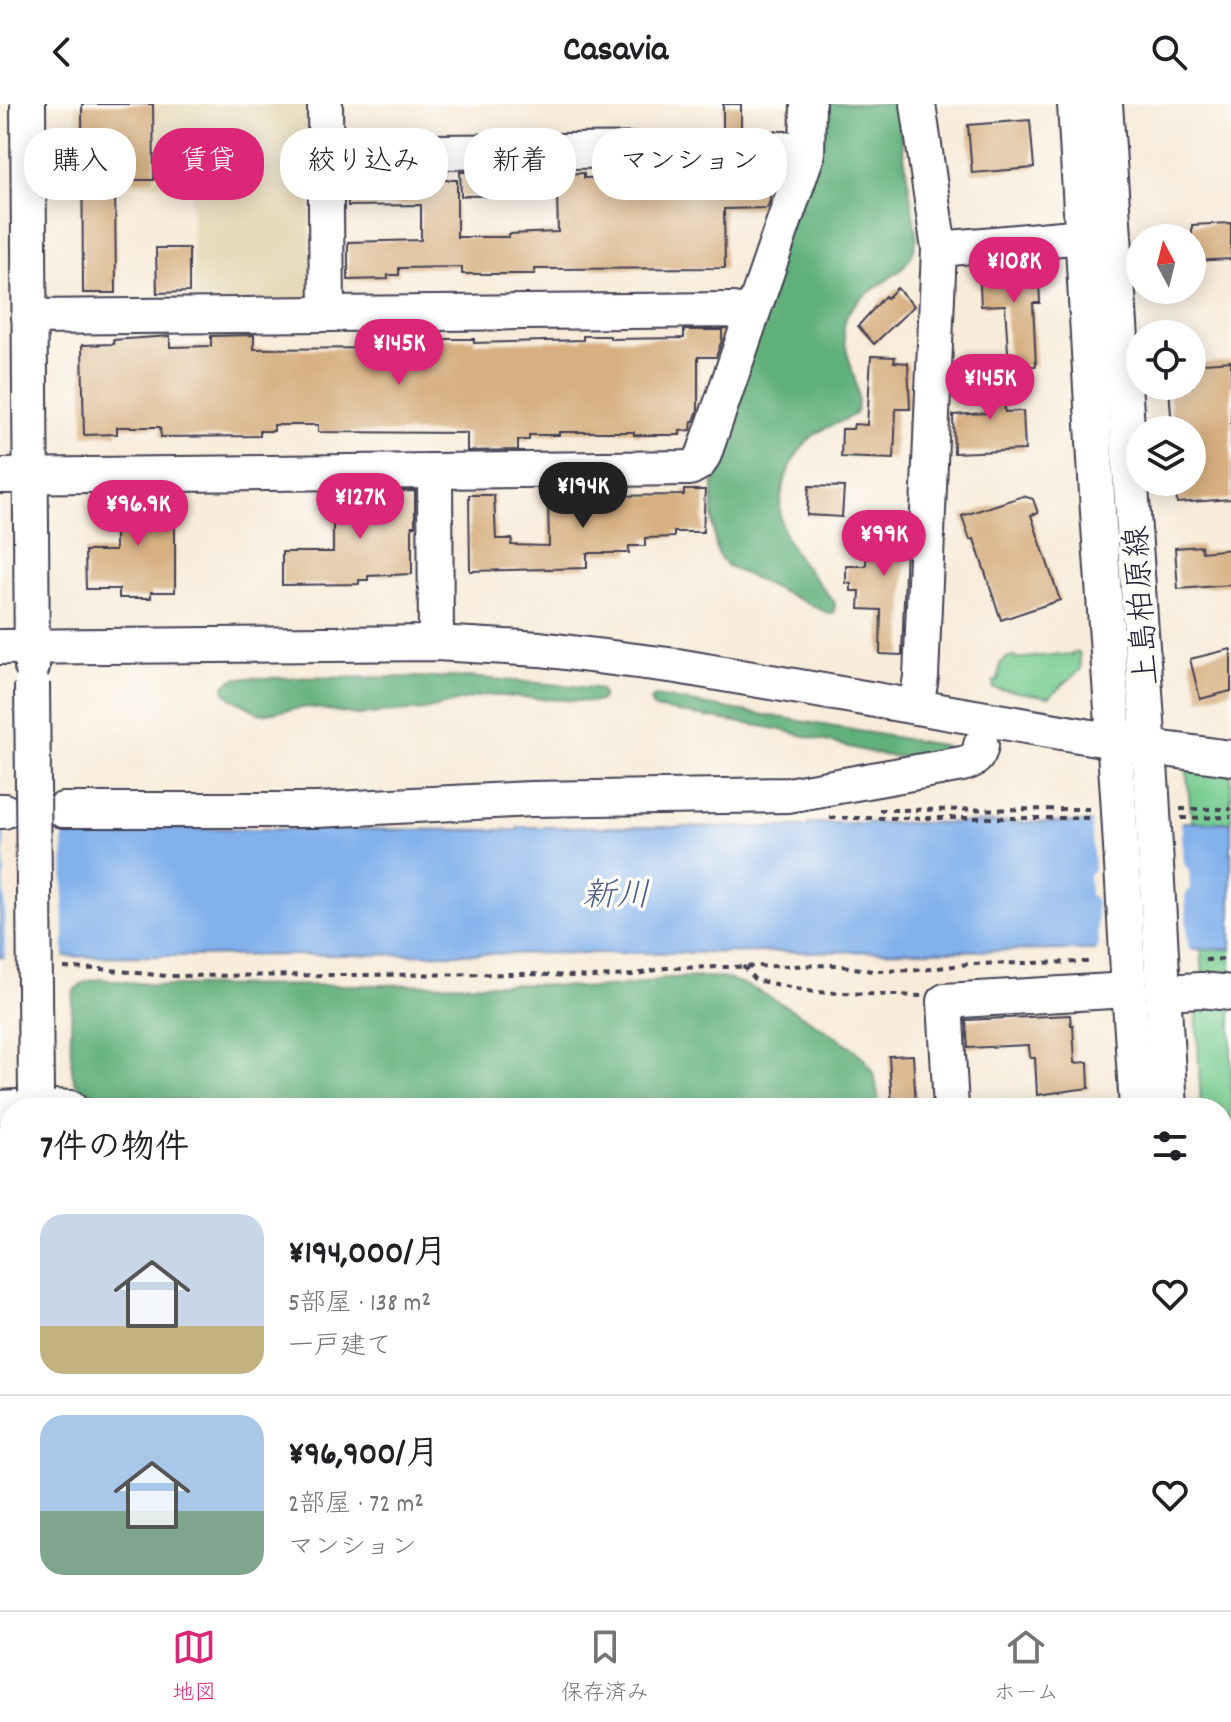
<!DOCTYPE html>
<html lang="ja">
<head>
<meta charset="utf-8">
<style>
  :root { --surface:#fff; --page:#f6f6f6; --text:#202124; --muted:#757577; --line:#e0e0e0; --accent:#db2777 }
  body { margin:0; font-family:Dekko,"Klee One",sans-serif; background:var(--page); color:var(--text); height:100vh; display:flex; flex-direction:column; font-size:30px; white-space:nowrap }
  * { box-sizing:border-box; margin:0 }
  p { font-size:26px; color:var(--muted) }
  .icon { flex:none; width:44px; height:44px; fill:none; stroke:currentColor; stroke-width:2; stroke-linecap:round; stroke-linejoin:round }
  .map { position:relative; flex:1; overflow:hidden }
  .drawer { position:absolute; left:0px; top:994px; width:1232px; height:512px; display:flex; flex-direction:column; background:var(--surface); border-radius:32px 32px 0 0; box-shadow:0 4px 20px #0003 }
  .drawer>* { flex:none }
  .hud { position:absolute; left:24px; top:24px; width:800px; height:72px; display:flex; gap:16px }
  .needle { width:52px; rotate:353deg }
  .controls { position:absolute; left:1126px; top:120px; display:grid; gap:16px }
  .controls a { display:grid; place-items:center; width:80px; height:80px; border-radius:50%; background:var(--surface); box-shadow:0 4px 20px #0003; font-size:40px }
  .price { position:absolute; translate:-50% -68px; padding:0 18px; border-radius:28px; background:var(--accent); color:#fff; font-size:26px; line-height:52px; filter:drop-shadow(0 2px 4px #0008) }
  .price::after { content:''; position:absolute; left:50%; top:48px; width:24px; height:18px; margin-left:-12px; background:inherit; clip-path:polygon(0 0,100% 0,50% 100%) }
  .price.on { background:#222; color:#fff }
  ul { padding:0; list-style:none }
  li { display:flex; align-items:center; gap:24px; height:200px; padding:0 40px }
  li+li { border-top:2px solid var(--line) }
  li span { display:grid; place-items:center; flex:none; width:224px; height:160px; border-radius:24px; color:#555 }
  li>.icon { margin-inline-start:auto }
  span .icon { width:96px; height:96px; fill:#fffc; stroke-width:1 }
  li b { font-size:34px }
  h2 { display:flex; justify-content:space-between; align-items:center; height:96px; padding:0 40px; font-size:34px }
  .chip { padding:0 28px; border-radius:32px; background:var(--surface); box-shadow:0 4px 20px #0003; font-size:28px; line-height:72px }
  .chip.on { background:var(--accent); color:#fff }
  header { display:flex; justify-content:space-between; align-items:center; height:104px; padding:0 40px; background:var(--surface); font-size:36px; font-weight:800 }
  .tab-bar { display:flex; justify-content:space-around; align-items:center; height:112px; border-top:2px solid var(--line); background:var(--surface); font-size:22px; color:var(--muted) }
  .tab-bar a { display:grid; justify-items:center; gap:4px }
  .tab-bar .on { color:var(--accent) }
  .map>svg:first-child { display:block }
  .built { fill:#e7daba }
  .green { fill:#77cc90; stroke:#4c7766; stroke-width:2 }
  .forest { fill:#61b07a; stroke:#42695a; stroke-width:2 }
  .water { fill:#82b1ec; stroke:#526a94; stroke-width:2 }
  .pier { fill:#f8ebd9 }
  .building { fill:#d7b082 }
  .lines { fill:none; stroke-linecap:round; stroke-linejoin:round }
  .minor-casing { stroke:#424053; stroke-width:38 }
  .path { stroke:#424053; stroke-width:4; stroke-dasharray:6 6; stroke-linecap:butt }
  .minor { stroke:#fff; stroke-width:34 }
  .minor-bridge-casing { stroke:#424053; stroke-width:38; stroke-linecap:butt }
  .minor-bridge { stroke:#fff; stroke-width:34 }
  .labels { text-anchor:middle; stroke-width:7; stroke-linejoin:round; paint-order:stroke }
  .street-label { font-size:32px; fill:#22223b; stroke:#fdfcf7 }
  .water-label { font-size:34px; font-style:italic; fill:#485b82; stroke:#fdfcf7 }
</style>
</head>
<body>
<header><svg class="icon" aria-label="back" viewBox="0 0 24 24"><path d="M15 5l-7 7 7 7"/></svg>Casavia<svg class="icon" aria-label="search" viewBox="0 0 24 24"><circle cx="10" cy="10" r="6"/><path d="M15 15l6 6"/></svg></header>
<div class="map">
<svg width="1231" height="1506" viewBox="0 0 1231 1506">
  <rect width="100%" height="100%" fill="#fdfcf7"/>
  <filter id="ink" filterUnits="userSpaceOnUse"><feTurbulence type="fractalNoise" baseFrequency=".0125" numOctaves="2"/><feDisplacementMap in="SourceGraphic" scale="16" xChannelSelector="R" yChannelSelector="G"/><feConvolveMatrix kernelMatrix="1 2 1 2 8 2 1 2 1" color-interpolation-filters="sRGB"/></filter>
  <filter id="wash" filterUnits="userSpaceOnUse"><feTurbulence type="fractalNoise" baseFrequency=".006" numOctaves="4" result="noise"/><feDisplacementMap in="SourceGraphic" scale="32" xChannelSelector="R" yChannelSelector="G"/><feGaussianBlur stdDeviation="1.8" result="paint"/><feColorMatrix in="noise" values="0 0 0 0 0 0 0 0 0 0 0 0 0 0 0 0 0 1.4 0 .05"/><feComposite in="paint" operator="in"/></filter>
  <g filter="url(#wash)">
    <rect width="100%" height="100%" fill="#f8ebd9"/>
    <!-- built -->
    <path class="built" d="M76,0H309L311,192L303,200L193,201L192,81H77Z"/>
    <!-- green -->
    <g class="green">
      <path d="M1079,548L1081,565L1049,593L993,584L994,577H998L1000,560L1008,553H1015L1016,555L1059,550L1060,552L1072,551V549Z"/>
      <path d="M1186,664L1231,671V718H1192Z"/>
      <path d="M1201,845H1231V1480L1222,1351V1004H1201L1196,899L1203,873Z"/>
      <path d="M71,1496H200L199,1506H72Z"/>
    </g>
    <!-- forest -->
    <g class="forest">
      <path d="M822,0H896L917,134C913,177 854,183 845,217C838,244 867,286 855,310C842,319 824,322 812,333C786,356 771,402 787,435C798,457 819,479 835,499L834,508L830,510L729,463C728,462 721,456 720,454C710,438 713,386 714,365Z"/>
      <path d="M469,573L596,584L601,586L603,592L600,597L594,598L484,591L424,606L357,611L309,603L261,610L231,594L225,588L224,581L235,574Z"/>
      <path d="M656,592L946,642L951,647L913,654L881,651L777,625L654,604L650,597Z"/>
      <path d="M711,873C719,874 728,874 735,877C758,884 853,939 866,957C876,970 878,988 879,1004H281L96,990C87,987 79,985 75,977C68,963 71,902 74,886L85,878L100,875L166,882L530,880L593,884L633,881L667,874Z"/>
      <path d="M673,1496H809V1506H671Z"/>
    </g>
    <!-- water -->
    <path class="water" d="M1231,718V845L0,853V724L518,726V723H808L809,719Z"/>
    <!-- pier -->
    <g class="pier">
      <path d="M1091,714H1181L1184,760L1189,766L1190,785L1185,791L1188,842L1194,849L1094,850L1098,842L1096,796L1090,791L1089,771L1094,765Z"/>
      <path d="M4,720H63L64,857H5Z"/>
    </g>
    <g id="blocks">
      <!-- building -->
      <g class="building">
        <path d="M82,0H153L154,76H115L116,189H83Z"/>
        <path d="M723,0H741V25L723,26Z"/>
        <path d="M1030,16L1034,64L972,69L968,21Z"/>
        <path d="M770,65V97L767,104L724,105L725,164L542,165H535V170H462V163L399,164V171H388V175L348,176V138L421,136V101L348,102V69L390,68V76H457V133H509V130L558,128L557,91L461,92L460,68L542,67V70L584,69V74L619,73V70H646V66H668V89H724V66Z"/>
        <path d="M1231,119V155L1192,157V121Z"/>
        <path d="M156,144H189V188L157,189Z"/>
        <path d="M1038,156L1040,199H1033L1036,262L1009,263L1005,201L981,202L979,162Z"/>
        <path d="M897,184L914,202L874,240L858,222L885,192L887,194Z"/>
        <path d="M684,226H722V236L716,253H698V306L694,317H692L691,326L680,327V331H634V328H559V331H529V336H518V346L467,347V329L318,328V321H274V327H260V332L161,333L160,323H117V330L84,331L82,241L114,240L113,236L170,232V243L211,242V232L254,231V245L380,244V230L423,229V235H474V239L583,236V232H610V235L684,234Z"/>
        <path d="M871,252L895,253L894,258L908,259L910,305H896L894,355L841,353L842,325H853L854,320L867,321Z"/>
        <path d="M1231,257V395L1177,399L1175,378H1192V326H1172L1169,282H1192V260Z"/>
        <path d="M986,260H1001L1005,308L1023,307L1025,346L954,349L953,311L987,309Z"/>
        <path d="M809,382L844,383L842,413L807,411Z"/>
        <path d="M684,386H705L703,428H674V433L645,434V442H629V449H587V464L470,467L469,391H494L496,435H512L511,441L549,442L548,400H560V397H598V392L684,391Z"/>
        <path d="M415,387V422H412V470L368,472V476H359V480L282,481V448H333V388Z"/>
        <path d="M178,390V418H175V488H151V494H119V485H86L85,447H115V391Z"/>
        <path d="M1023,392L1033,395L1038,409L1031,411L1060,496L1001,516L974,435L970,436L962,412Z"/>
        <path d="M868,411L907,413L902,551L880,550L881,506L859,505L860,487H851V480L846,479V462H866Z"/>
        <path d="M1201,442L1202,448L1231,445V481L1178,485L1175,444Z"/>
        <path d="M1231,545V587L1200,595L1190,555Z"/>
        <path d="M1070,911L1071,921H1073L1075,959L1088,958L1089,984L1037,991L1035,954H1030L1029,941L968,944L966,916Z"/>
        <path d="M913,951L916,1004H892L889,952Z"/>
      </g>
    </g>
  </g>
  <g filter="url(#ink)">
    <use href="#blocks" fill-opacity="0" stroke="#424053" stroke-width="2"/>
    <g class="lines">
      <defs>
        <g id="minor">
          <path d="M28,0L32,563"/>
          <path d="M325,0L327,210"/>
          <path d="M1075,0L1098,408L1118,690"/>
          <path d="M1105,0L1152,690"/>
          <path d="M325,49L789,45L807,51"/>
          <path d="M939,145L1084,132"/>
          <path d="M29,213L733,206L751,213"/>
          <path d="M435,368L436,539"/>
          <path d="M0,372L690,364L699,359L704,350L807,51L808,0"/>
          <path d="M0,543L436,539L540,545L677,562L1149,643L1231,654"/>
          <path d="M916,603L921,573L939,145L918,0"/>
          <path d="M63,706H317L531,695L788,691L962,660C974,657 979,653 981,641"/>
          <path d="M0,707H4"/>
          <path d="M1128,868L1137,1004"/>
          <path d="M1162,868L1170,1004"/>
          <path d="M1163,888L1201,886L1231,889"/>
          <path d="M0,1004L36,1002L70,1004"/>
          <path d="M951,1004L945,897L1128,886"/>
          <path d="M0,1433H10"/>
          <path d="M46,1496L47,1506"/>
          <path d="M823,1496V1506"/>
          <path d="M983,1496V1506"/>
          <path d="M1167,1496V1506"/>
          <path d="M1203,1496V1506"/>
          <path d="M207,1506L208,1496"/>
          <path d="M353,1506L354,1496"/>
          <path d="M505,1506L507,1496"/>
        </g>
      </defs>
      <!-- minor casing -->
      <use href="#minor" class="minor-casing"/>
      <!-- path -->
      <g class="path">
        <path d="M1180,705H1231"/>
        <path d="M879,706L1090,705"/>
        <path d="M830,714H1091"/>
        <path d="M1181,714L1231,713"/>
        <path d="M1205,856L1231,855"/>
        <path d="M743,862L755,876L814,888L921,892"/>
        <path d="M64,864L101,865L166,872L530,870L593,873L632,871L665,864L837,861L872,867L923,866L968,860L1088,858"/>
        <path d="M1222,1104L1231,1095"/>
        <path d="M1222,1114L1231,1178"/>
      </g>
      <!-- minor -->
      <use href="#minor" class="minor"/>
      <defs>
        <g id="minor-bridge">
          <path d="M32,579L36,988"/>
          <path d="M1118,690L1128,868"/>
          <path d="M1152,690L1162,868"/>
        </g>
      </defs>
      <!-- minor-bridge casing -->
      <use href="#minor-bridge" class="minor-bridge-casing"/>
      <!-- minor-bridge -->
      <use href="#minor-bridge" class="minor-bridge"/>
    </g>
  </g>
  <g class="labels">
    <!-- street labels -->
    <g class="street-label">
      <text transform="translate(1140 502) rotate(-94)" y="11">上島柏原線</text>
    </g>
    <!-- water labels -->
    <g class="water-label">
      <text x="616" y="801">新川</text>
    </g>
  </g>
</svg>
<div class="controls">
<a><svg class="needle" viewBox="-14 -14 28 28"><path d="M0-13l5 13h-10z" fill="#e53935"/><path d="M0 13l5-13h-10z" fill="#757577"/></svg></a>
<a><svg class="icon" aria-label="locate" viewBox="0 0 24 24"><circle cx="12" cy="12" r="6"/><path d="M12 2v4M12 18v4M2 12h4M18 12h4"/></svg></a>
<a><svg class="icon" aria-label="layers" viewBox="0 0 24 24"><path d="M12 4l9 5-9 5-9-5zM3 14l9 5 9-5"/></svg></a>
</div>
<b class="price" style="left:1014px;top:201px">¥108K</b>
<b class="price" style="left:399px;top:283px">¥145K</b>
<b class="price" style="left:990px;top:318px">¥145K</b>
<b class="price on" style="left:583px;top:426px">¥194K</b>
<b class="price" style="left:360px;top:437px">¥127K</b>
<b class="price" style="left:138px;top:444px">¥96.9K</b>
<b class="price" style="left:884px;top:474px">¥99K</b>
<div class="hud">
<a class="chip">購入</a>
<a class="chip on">賃貸</a>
<a class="chip">絞り込み</a>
<a class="chip">新着</a>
<a class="chip">マンション</a>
</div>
<section class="drawer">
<h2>7件の物件<svg class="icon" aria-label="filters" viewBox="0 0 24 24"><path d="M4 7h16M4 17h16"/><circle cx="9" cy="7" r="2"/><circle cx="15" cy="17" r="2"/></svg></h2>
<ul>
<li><span style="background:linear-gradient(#c9d6e8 70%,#c2b280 0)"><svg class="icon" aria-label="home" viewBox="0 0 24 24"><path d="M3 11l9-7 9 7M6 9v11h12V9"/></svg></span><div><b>¥194,000/月</b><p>5部屋 · 138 m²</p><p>一戸建て</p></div><svg class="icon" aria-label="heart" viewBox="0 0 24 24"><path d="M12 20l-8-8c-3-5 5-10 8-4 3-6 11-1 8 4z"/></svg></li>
<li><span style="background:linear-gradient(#a9c7e8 60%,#7fa58c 0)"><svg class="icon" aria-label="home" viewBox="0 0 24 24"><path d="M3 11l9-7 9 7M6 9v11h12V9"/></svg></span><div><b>¥96,900/月</b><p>2部屋 · 72 m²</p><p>マンション</p></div><svg class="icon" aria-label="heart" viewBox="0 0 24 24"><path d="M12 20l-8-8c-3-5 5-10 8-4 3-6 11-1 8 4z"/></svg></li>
</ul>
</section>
</div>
<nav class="tab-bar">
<a class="on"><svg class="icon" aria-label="map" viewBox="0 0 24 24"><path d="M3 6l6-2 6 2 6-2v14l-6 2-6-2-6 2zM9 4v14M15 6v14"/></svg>地図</a>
<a><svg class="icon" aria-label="saved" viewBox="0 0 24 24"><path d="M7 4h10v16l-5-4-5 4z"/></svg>保存済み</a>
<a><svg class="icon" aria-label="home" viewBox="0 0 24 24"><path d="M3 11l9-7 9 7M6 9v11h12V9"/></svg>ホーム</a>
</nav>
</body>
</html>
